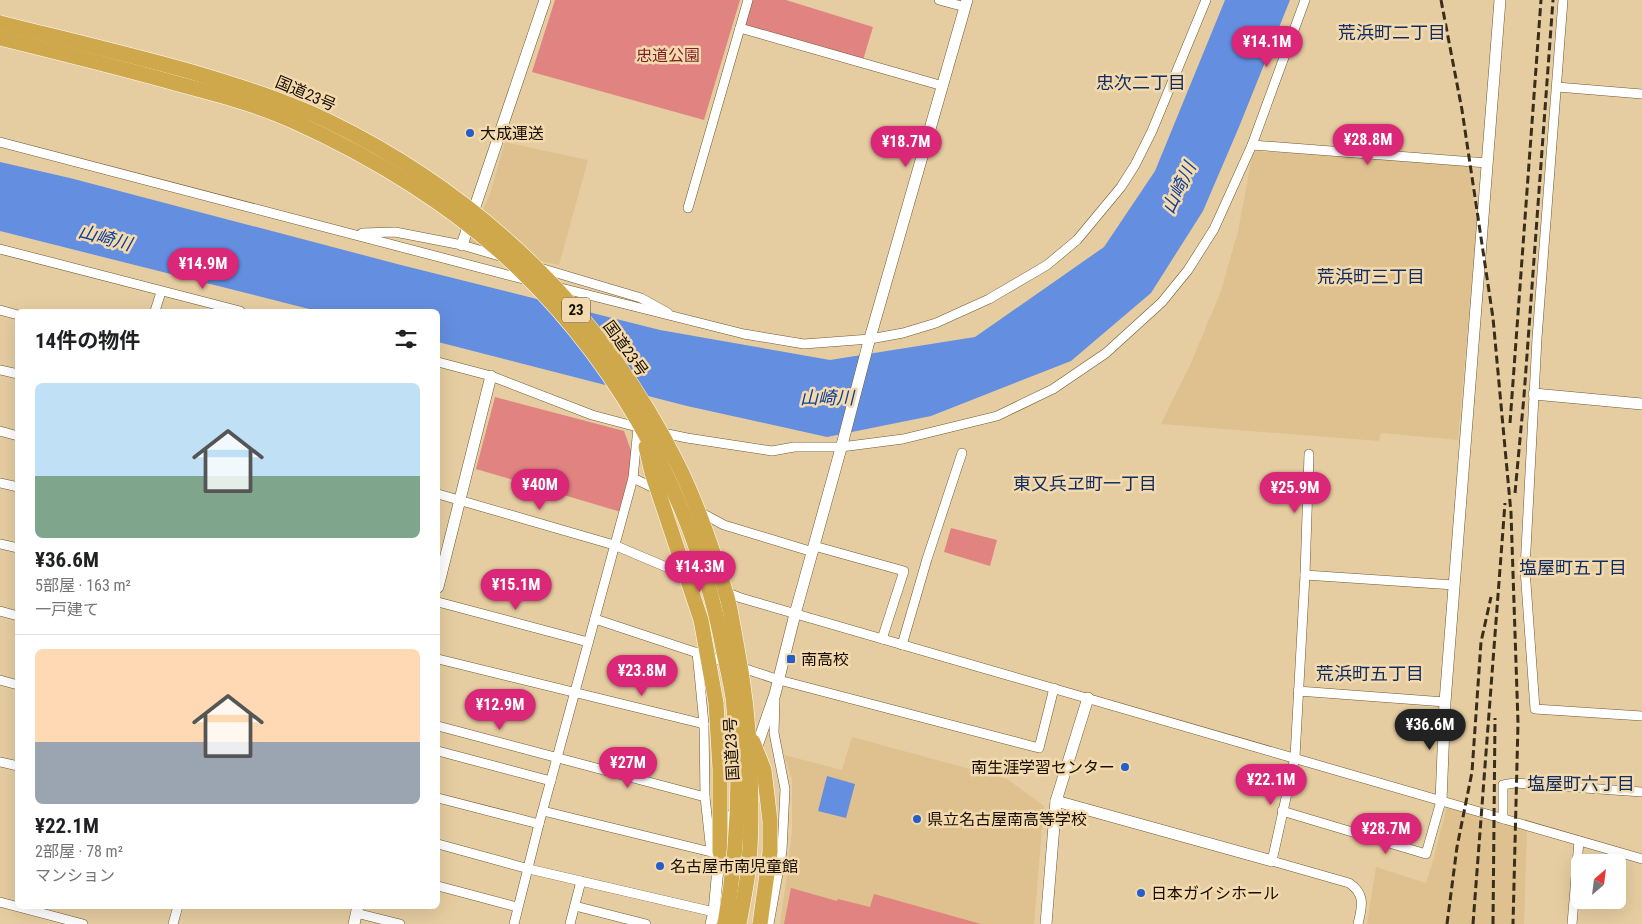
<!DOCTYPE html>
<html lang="ja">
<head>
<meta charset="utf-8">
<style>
  :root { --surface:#fff; --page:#f6f6f6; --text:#202124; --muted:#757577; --line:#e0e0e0; --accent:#db2777 }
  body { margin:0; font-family:"Roboto Condensed","Noto Sans JP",sans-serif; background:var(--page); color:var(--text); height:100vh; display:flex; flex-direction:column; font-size:19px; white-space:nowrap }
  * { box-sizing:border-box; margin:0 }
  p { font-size:16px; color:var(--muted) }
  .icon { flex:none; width:28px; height:28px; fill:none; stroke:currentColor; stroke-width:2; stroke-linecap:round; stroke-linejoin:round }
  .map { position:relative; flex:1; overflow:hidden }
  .details { position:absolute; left:15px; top:309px; width:425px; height:600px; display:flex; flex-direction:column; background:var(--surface); border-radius:8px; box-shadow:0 5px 20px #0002 }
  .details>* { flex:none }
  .needle { width:32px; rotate:28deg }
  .tools { position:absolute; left:1571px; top:854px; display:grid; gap:10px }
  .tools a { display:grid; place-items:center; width:55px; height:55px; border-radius:8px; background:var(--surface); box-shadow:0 5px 20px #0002; font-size:25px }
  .price { position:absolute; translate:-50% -42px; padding:0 11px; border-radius:18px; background:var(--accent); color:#fff; font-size:16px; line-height:32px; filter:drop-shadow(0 1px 2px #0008) }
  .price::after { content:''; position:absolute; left:50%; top:30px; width:15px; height:11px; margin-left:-8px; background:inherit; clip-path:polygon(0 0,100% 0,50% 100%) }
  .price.current { background:#222; color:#fff }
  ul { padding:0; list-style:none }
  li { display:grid; align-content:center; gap:10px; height:265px; padding:0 20px }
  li+li { border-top:1px solid var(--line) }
  li span { display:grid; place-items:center; height:155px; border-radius:8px; color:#555 }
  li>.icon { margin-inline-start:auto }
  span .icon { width:90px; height:90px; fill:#fffc; stroke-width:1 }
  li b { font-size:21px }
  h2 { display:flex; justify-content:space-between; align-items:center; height:60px; padding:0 20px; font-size:21px }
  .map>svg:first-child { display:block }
  .built { fill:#dec18e }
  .green { fill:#e08381 }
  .water { fill:#648fe0 }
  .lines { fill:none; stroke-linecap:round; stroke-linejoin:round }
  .minor-casing { stroke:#6f5930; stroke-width:10 }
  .tertiary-casing { stroke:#6f5930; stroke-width:12 }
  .trunk-casing { stroke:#fff; stroke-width:16 }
  .minor { stroke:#fff; stroke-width:9 }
  .tertiary { stroke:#fff; stroke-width:11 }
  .trunk { stroke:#d0a84c; stroke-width:15 }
  .rail { stroke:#392e1c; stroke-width:3; stroke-dasharray:8 4; stroke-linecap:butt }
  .trunk-bridge-casing { stroke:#fff; stroke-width:16; stroke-linecap:butt }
  .trunk-bridge { stroke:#d0a84c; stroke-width:15 }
  .poi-dot { fill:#255dca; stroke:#f3daae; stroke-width:2 }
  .labels { text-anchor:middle; stroke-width:5; stroke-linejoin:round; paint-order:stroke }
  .shield { fill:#f3daae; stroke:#594b35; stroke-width:1 }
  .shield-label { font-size:15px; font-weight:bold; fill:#170e01 }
  .park-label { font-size:16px; fill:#7c1e24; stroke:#f3daae }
  .street-label { font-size:16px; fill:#170e01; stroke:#f3daae }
  .poi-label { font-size:16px; fill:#170e01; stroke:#f3daae; text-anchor:start }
  .neighbourhood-label { font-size:18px; fill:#112c61; stroke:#f3daae }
  .water-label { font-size:18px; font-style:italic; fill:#0e3e9b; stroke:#f3daae }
</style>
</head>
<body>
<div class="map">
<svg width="1642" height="924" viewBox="0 0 1642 924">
  <rect width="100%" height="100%" fill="#e6cda1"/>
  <!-- built -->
  <g class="built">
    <path d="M505,142L588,160L559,265L471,246L469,240L490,194Z"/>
    <path d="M1253,151L1468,164L1477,223L1458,440L1381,433L1379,441L1161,424L1190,365L1221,291L1238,231Z"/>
    <path d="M852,737L1007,779L1044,806L1034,924H780L787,875L792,832V779L784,755L842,770Z"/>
    <path d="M1447,806L1527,830L1524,924H1367L1376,867L1426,883L1433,861Z"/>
  </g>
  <!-- green -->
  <g class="green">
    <path d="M555,0H740L704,120L532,72Z"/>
    <path d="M753,0H786L873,27L863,60L745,26Z"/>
    <path d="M495,397L624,431L633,456L631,478L621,512L476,469Z"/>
    <path d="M951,528L997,540L990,566L944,552Z"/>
    <path d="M791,888L837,901L838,899L870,907L874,894L981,924H784Z"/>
  </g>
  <!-- water -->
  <g class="water">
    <path d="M1225,0H1290L1239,127L1203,211L1151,293L1071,361L931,416L827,437L687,406L438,342V311H317L0,231V162L70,178L401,265L660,330L830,360L975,337L1104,247L1155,171Z"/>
    <path d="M827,776L855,784L846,818L818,811Z"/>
  </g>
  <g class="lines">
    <defs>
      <g id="minor">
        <path d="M939,0L965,7"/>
        <path d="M1563,0L1537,338L1525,569L1535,709L1642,716"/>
        <path d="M740,28L943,86"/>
        <path d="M1557,87L1642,94"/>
        <path d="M0,142L527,280"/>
        <path d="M1252,145L1487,163"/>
        <path d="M688,208L748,0"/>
        <path d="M362,233L395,232L462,245L503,257"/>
        <path d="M0,249L240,311"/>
        <path d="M540,268L641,298L668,313"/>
        <path d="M557,287L744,334L804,344L870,339L903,333L936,323L989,299L1047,265L1077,240L1121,187L1135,165L1152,131L1206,0"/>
        <path d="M0,310L18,315"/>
        <path d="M155,311L161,292"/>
        <path d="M438,362L491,376L592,415L641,428"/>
        <path d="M0,370L18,374"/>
        <path d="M0,431L18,436"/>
        <path d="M658,432L687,438L772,451L794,447H841L903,439L997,416L1053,389L1106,353L1162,302L1188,270L1214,229L1252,145L1305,0"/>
        <path d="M1309,454L1305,575L1295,757L1272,861L1349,883C1366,894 1362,907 1358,924"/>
        <path d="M633,478L658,490"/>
        <path d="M0,483L18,487"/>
        <path d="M438,494L614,545L709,585"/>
        <path d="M698,511L724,525L813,552"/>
        <path d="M0,544L18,548"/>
        <path d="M814,546L904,571L882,639"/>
        <path d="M1305,575L1454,585"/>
        <path d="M725,592L741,598L1642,859"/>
        <path d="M438,602L588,642"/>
        <path d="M0,611L18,616"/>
        <path d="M595,619L779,680L1039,748L1054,688"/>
        <path d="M902,645L927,559L962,453"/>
        <path d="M697,652L704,724L705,797L711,852L719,857"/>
        <path d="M438,659L704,724"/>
        <path d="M0,680L18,685"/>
        <path d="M1298,691L1445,702"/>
        <path d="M438,726L705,797"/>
        <path d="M438,751L551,781"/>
        <path d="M0,762L18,766"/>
        <path d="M438,798L539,824"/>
        <path d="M543,811L711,852"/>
        <path d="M1282,811L1426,854L1441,801"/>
        <path d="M1503,819V785L1514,783L1642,792"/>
        <path d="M438,844L529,869L714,912"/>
        <path d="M438,886L517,907"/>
        <path d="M0,902L83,924"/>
        <path d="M575,906L646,924"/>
        <path d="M356,913L400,924"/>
        <path d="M173,924L178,906"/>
        <path d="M514,924L539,824L633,478L638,428"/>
        <path d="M570,924L581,881"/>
        <path d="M769,924L782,851L785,789L774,733L775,700"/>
        <path d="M1572,924L1579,841"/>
      </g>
      <g id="tertiary">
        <path d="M462,245L545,0"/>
        <path d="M1534,394L1642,404"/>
        <path d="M438,587L491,376"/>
        <path d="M755,752L775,694L795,614L843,441L868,345L967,0"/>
        <path d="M1056,801L1272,861"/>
        <path d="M1441,801L1445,702L1500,0"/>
        <path d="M354,924L358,906"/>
        <path d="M711,924L714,912L719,857L733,814"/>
        <path d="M1046,924L1056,801L1088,698"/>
      </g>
      <path id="trunk" d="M716,703L720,769V852"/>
    </defs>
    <!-- minor casing -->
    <use href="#minor" class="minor-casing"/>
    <!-- tertiary casing -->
    <use href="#tertiary" class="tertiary-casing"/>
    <!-- trunk casing -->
    <use href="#trunk" class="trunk-casing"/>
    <!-- minor -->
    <use href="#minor" class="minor"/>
    <!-- tertiary -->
    <use href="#tertiary" class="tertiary"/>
    <!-- trunk -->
    <use href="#trunk" class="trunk"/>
    <!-- rail -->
    <g class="rail">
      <path d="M1441,0L1462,110L1493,318L1511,513L1518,723L1513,924"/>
      <path d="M1510,423L1541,0"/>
      <path d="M1515,493L1524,396L1553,0"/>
      <path d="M1447,924L1457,847L1472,772L1481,642L1491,597"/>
      <path d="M1473,924L1505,503"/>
      <path d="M1493,924L1495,718"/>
    </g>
    <defs>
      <g id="trunk-bridge">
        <path d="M0,23C64,39 128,54 192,72C239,86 284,100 328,121C482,196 603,313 679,467C699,508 714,553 727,597C731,611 733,627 736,642C744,684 749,724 750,766C751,801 752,837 748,872C746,889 742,907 739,924"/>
        <path d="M0,38C61,53 122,68 182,85C220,95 258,105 293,121C373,157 457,208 520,270C626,373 697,508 724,653C727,668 731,683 733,698C742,773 738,849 725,924"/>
        <path d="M646,447L652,473L701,620L716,703"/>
        <path d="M753,742L764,770L770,821V852L760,924"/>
      </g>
    </defs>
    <!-- trunk-bridge casing -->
    <use href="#trunk-bridge" class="trunk-bridge-casing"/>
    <!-- trunk-bridge -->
    <use href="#trunk-bridge" class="trunk-bridge"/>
  </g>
  <!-- markers -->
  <g class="poi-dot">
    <circle cx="470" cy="133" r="5"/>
    <rect x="786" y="654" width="10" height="10" rx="2.5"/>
    <circle cx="1125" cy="767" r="5"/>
    <circle cx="917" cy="819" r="5"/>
    <circle cx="660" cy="866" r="5"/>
    <circle cx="1141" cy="893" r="5"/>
  </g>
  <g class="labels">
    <!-- shield labels -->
    <rect class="shield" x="562" y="297.5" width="28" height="25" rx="4"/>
    <g class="shield-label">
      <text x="576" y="315">23</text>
    </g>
    <!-- park labels -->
    <g class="park-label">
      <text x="668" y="61">忠道公園</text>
    </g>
    <!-- street labels -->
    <g class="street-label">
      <text transform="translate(306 93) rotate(23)" y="6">国道23号</text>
      <text transform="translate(626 348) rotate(54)" y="6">国道23号</text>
      <text transform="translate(731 749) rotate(-93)" y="6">国道23号</text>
    </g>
    <!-- poi labels -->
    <g class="poi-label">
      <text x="480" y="139">大成運送</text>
      <text x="801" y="665">南高校</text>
      <text x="1115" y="773" text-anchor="end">南生涯学習センター</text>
      <text x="927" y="825">県立名古屋南高等学校</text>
      <text x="670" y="872">名古屋市南児童館</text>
      <text x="1151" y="899">日本ガイシホール</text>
    </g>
    <!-- neighbourhood labels -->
    <g class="neighbourhood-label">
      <text x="1392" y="39">荒浜町二丁目</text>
      <text x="1141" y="89">忠次二丁目</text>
      <text x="1371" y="283">荒浜町三丁目</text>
      <text x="1085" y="490">東又兵ヱ町一丁目</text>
      <text x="1573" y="574">塩屋町五丁目</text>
      <text x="1370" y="680">荒浜町五丁目</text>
      <text x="1581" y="790">塩屋町六丁目</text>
    </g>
    <!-- water labels -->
    <g class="water-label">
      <text transform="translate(1179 188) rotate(-64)" y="6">山崎川</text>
      <text transform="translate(105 238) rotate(15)" y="6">山崎川</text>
      <text x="827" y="404">山崎川</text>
    </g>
  </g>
</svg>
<div class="tools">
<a><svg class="needle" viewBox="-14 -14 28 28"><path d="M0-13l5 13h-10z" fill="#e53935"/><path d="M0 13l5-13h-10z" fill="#757577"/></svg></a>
</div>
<b class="price" style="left:1267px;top:68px">¥14.1M</b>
<b class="price" style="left:1368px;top:166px">¥28.8M</b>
<b class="price" style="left:906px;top:168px">¥18.7M</b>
<b class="price" style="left:203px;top:290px">¥14.9M</b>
<b class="price" style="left:540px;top:511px">¥40M</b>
<b class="price" style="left:1295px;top:514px">¥25.9M</b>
<b class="price" style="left:700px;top:593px">¥14.3M</b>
<b class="price" style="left:516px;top:611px">¥15.1M</b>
<b class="price" style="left:642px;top:697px">¥23.8M</b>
<b class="price" style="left:500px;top:731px">¥12.9M</b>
<b class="price current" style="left:1430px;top:751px">¥36.6M</b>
<b class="price" style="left:628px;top:789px">¥27M</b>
<b class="price" style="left:1271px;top:806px">¥22.1M</b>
<b class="price" style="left:1386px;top:855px">¥28.7M</b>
<section class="details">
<h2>14件の物件<svg class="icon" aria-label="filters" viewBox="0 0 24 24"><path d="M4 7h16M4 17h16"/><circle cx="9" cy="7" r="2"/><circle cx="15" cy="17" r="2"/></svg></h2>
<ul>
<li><span style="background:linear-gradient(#bfe0f5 60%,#7fa58c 0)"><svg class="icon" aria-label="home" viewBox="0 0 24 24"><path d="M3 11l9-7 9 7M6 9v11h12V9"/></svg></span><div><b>¥36.6M</b><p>5部屋 · 163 m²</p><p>一戸建て</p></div></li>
<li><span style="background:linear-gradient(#ffd9b3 60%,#9aa5b1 0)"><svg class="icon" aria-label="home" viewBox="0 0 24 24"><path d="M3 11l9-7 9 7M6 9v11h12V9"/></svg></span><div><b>¥22.1M</b><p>2部屋 · 78 m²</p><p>マンション</p></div></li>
</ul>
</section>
</div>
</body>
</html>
